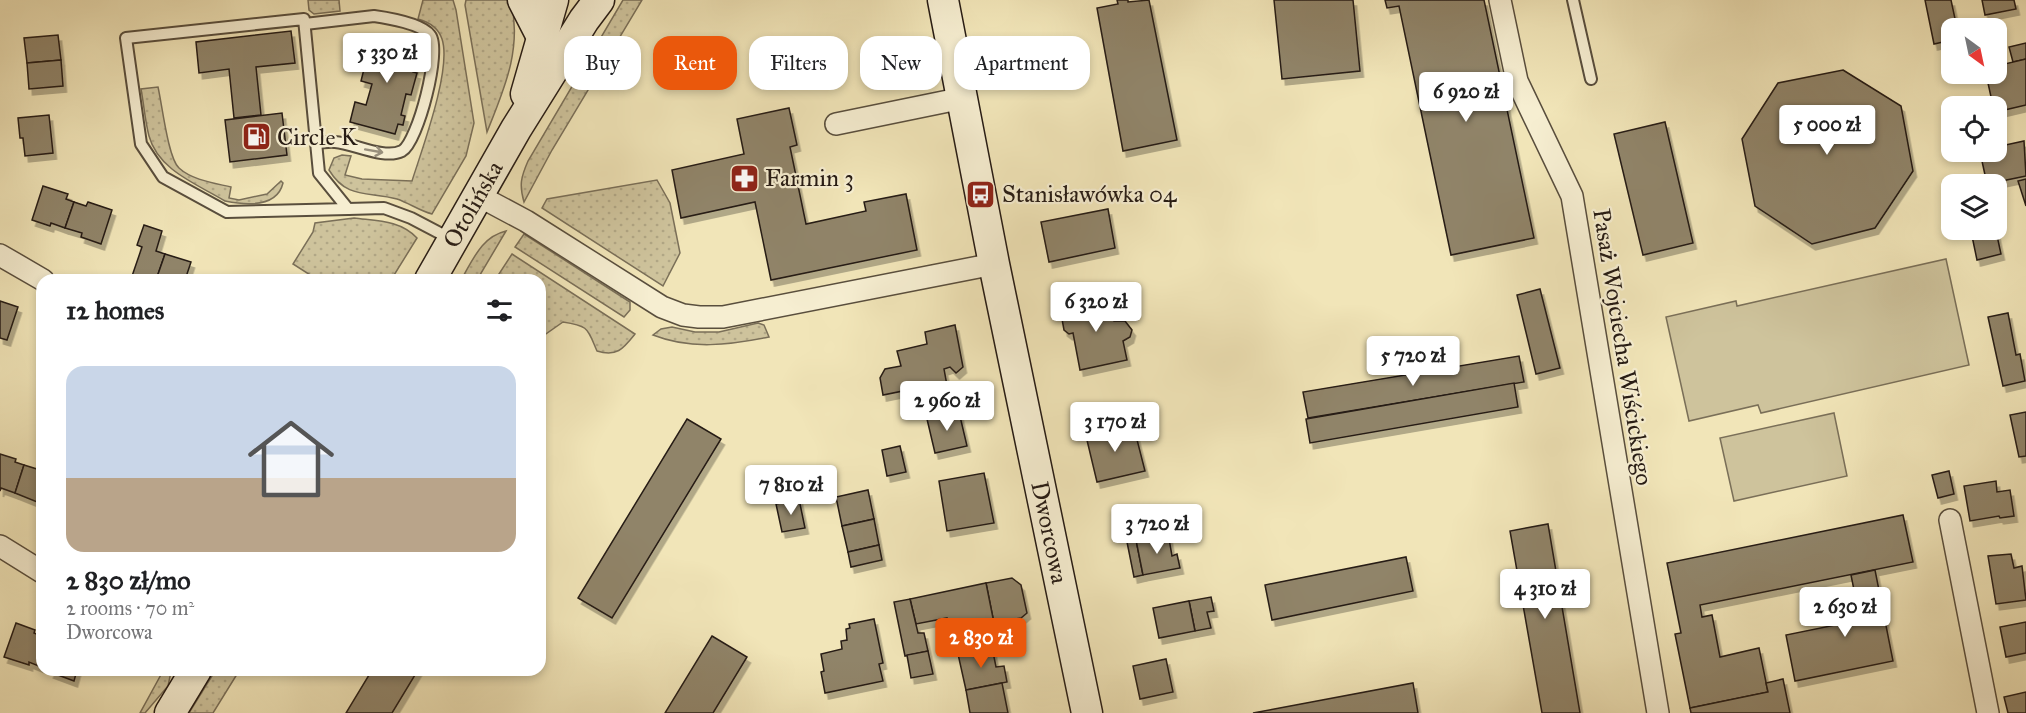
<!DOCTYPE html>
<html lang="en">
<head>
<meta charset="utf-8">
<style>
  :root { --surface:#fff; --page:#f6f6f6; --text:#202124; --muted:#757577; --accent:#ea580c }
  body { margin:0; font-family:"IM FELL Great Primer",serif; background:var(--page); color:var(--text); height:100vh; display:flex; flex-direction:column; font-size:22px; white-space:nowrap }
  * { box-sizing:border-box; margin:0 }
  p { font-size:20px; color:var(--muted) }
  .icon { flex:none; width:33px; height:33px; fill:none; stroke:currentColor; stroke-width:2; stroke-linecap:round; stroke-linejoin:round }
  .map { position:relative; flex:1; overflow:hidden }
  .sheet { position:absolute; left:36px; top:274px; width:510px; height:402px; display:flex; flex-direction:column; background:var(--surface); border-radius:18px; box-shadow:0 3px 9px #0003 }
  .sheet>* { flex:none }
  .banner { position:absolute; left:564px; top:36px; width:570px; height:54px; display:flex; gap:12px }
  .needle { width:39px; rotate:147deg }
  .tools { position:absolute; left:1941px; top:18px; display:grid; gap:12px }
  .tools a { display:grid; place-items:center; width:66px; height:66px; border-radius:12px; background:var(--surface); box-shadow:0 3px 9px #0003; font-size:30px }
  .price { position:absolute; translate:-50% -51px; padding:0 14px; border-radius:6px; background:#fff; color:#222; font-size:20px; line-height:39px; filter:drop-shadow(0 2px 3px #0008) }
  .price::after { content:''; position:absolute; left:50%; top:36px; width:18px; height:14px; margin-left:-9px; background:inherit; clip-path:polygon(0 0,100% 0,50% 100%) }
  .price.selected { background:var(--accent); color:#fff }
  ul { padding:0; list-style:none }
  li { display:grid; align-content:center; gap:12px; height:318px; padding:0 30px }
  li span { display:grid; place-items:center; height:186px; border-radius:18px; color:#555 }
  li>.icon { margin-inline-start:auto }
  span .icon { width:108px; height:108px; fill:#fffc; stroke-width:1 }
  li b { font-size:26px }
  h2 { display:flex; justify-content:space-between; align-items:center; height:72px; padding:0 30px; font-size:26px }
  .pill { padding:0 21px; border-radius:18px; background:var(--surface); box-shadow:0 3px 9px #0003; font-size:21px; line-height:54px }
  .pill.selected { background:var(--accent); color:#fff }
  .map>svg:first-child { display:block }
  .grass { fill:url(#grass-dots); stroke:#7a6f58; stroke-width:1.5 }
  .garden { fill:#cec39c; stroke:#7a6f58; stroke-width:1.5 }
  .building { fill:#908469; stroke:#261b14; stroke-width:1.5; filter:url(#shadow) }
  .lines { fill:none; stroke-linecap:round; stroke-linejoin:round }
  .lane-casing { stroke:#594e3d; stroke-width:14 }
  .street-casing { stroke:#594e3d; stroke-width:24 }
  .secondary-casing { stroke:#261b14; stroke-width:33 }
  .lane { stroke:#f6eed1; stroke-width:10 }
  .street { stroke:#f6eed1; stroke-width:21 }
  .secondary { stroke:#f6eed1; stroke-width:30 }
  .oneway { stroke:#988f7c }
  .labels { text-anchor:middle; stroke-width:4.5; stroke-linejoin:round; paint-order:stroke }
  .poi-label { font-size:24px; fill:#261b14; stroke:#f6eed1; text-anchor:start }
  .street-label { font-size:24px; fill:#261b14; stroke:#f6eed1 }
</style>
</head>
<body>
<div class="map">
<svg width="2026" height="713" viewBox="0 0 2026 713">
  <defs>
    <pattern id="grass-dots" width="8" height="8" patternUnits="userSpaceOnUse" patternTransform="scale(1.5)"><rect width="8" height="8" fill="#cec39c"/><path d="M2 2h.1M6 6h.1" fill="none" stroke="#b1a786" stroke-width="1.8" stroke-linecap="round"/></pattern>
    <filter id="shadow"><feDropShadow dx="3.5" dy="6" stdDeviation="0" flood-color="#0004"/></filter>
  </defs>
  <rect width="100%" height="100%" fill="#f1e5b8"/>
  <filter id="stains"><feTurbulence type="fractalNoise" baseFrequency=".00333" numOctaves="4"/><feColorMatrix values="0 0 0 0 .2 0 0 0 0 .09 0 0 0 0 .02 0 0 0 .5 -.17"/></filter>
  <radialGradient id="worn" r=".72"><stop offset=".6" stop-color="#630" stop-opacity="0"/><stop offset="1" stop-color="#630" stop-opacity=".3"/></radialGradient>
  <!-- grass -->
  <g class="grass">
    <path d="M308,0H339L340,11L314,14L309,10Z"/>
    <path d="M423,0H453L456,10L474,123L466,156L432,214C420,211 409,203 397,199C369,191 347,200 329,170L334,158L342,155L351,156L345,175L362,179L412,181C422,149 452,69 442,39C438,27 429,22 418,19Z"/>
    <path d="M466,0H511C522,49 505,87 487,132L465,5Z"/>
    <path d="M623,0H642L552,150L524,202C519,185 521,177 528,161Z"/>
    <path d="M158,87C162,104 168,158 179,168C192,180 214,183 231,187L229,198L239,200L267,194L281,181L283,183C277,208 245,205 225,201C197,184 158,170 149,136C145,121 144,105 141,89Z"/>
    <path d="M657,180L670,203L680,253L663,286L542,208L547,199Z"/>
    <path d="M354,218C377,221 400,220 417,238L391,280H318L293,264L313,232L315,223Z"/>
    <path d="M506,231L477,280H461C473,260 481,237 506,231Z"/>
    <path d="M524,234L630,302V310L624,317L515,247Z"/>
    <path d="M512,254L635,334C623,349 617,357 597,351C587,328 589,326 563,322L540,338V280H495Z"/>
    <path d="M758,323L764,325L769,337C729,345 691,350 653,335L661,329L672,327L695,332H719Z"/>
    <path d="M163,671L171,672L168,686L145,713H140Z"/>
    <path d="M215,671H239L213,713H189Z"/>
  </g>
  <!-- garden -->
  <g class="garden">
    <path d="M1946,259L1969,365L1761,413L1758,405L1689,421L1666,317L1736,301L1737,306Z"/>
    <path d="M1834,413L1847,476L1734,501L1720,438Z"/>
  </g>
  <!-- building -->
  <g class="building">
    <path d="M1117,0H1128V2L1149,0L1177,140L1123,151L1097,8L1118,4Z"/>
    <path d="M1274,0H1353L1360,71L1282,79Z"/>
    <path d="M1385,0H1484L1534,238L1451,255L1399,6L1387,8Z"/>
    <path d="M1925,0H1951L1957,28H1952V40L1934,44Z"/>
    <path d="M1982,0H2014L2016,9L1985,15Z"/>
    <path d="M291,31L295,63L256,67L261,115L234,118L229,69L199,73L196,42Z"/>
    <path d="M58,35L61,60L27,63L24,38Z"/>
    <path d="M372,37L396,43L398,37L421,43L413,72L417,73L411,95L406,94L401,115L405,116L403,125L398,124L395,134L350,122L355,102L366,105L372,84L361,81Z"/>
    <path d="M2026,43V61V59L2013,62L2009,47Z"/>
    <path d="M2026,59V105L1996,112V106H1993L1986,74H1996V66Z"/>
    <path d="M61,60L63,86L29,89L27,63Z"/>
    <path d="M1843,70L1901,106L1913,171L1875,228L1812,244L1755,206L1742,139L1778,83Z"/>
    <path d="M1958,104L1959,106H1952V136L1946,107Z"/>
    <path d="M789,108L797,145L790,147L806,224L866,211L864,202L906,194L917,250L771,280L755,202L681,218L672,170L744,154L737,119Z"/>
    <path d="M282,113L287,155L230,162L225,120Z"/>
    <path d="M49,115L53,153L25,156L23,138H20L18,118Z"/>
    <path d="M1665,122L1693,243L1643,255L1614,134Z"/>
    <path d="M2024,141L2026,176L1987,184L1980,152H1996V147Z"/>
    <path d="M2026,179V206L2018,181Z"/>
    <path d="M43,186L68,194L66,199L74,202L65,228L51,223L50,226L32,220Z"/>
    <path d="M74,202L86,206L88,202L112,210L101,244L81,237L82,233L65,228Z"/>
    <path d="M1108,209L1115,248L1049,262L1041,222Z"/>
    <path d="M144,225L162,231L156,251L165,254L156,280L131,279L142,247L137,245Z"/>
    <path d="M1971,230H1996V231L1972,236Z"/>
    <path d="M1996,231L2001,254L1977,260L1972,236Z"/>
    <path d="M165,254L191,262L185,280H156Z"/>
    <path d="M1540,289L1560,368L1536,374L1517,295Z"/>
    <path d="M1109,298L1114,321H1125L1132,330L1130,337L1123,341L1127,360L1080,370L1073,333L1069,334L1064,330L1060,308Z"/>
    <path d="M0,301L18,307L7,340L0,338Z"/>
    <path d="M2008,313L2016,355L2020,354L2025,381L2003,386L1988,317Z"/>
    <path d="M955,325L963,367L956,373L950,367L944,369L948,391L910,399L908,390L883,395L880,378L885,369L901,366L897,351L927,344L925,332Z"/>
    <path d="M1519,356L1524,382L1308,418L1303,392Z"/>
    <path d="M1514,383L1518,407L1310,443L1306,419Z"/>
    <path d="M959,412L967,446L935,453L927,419Z"/>
    <path d="M2026,412V456L2019,457L2010,415Z"/>
    <path d="M687,419L721,439L612,618L578,598Z"/>
    <path d="M1133,424L1145,471L1097,482L1086,436Z"/>
    <path d="M900,446L906,472L887,476L882,450Z"/>
    <path d="M0,454L16,459L15,462L24,465L15,493L1,488L0,491Z"/>
    <path d="M24,465L37,469L38,467L42,468V504L15,493Z"/>
    <path d="M1949,471L1954,494L1938,498L1932,475Z"/>
    <path d="M984,473L994,523L947,531L939,481Z"/>
    <path d="M1996,481L1997,492L2010,490L2014,516L2000,518L1999,516L1970,521L1964,486Z"/>
    <path d="M868,490L874,519L842,526L836,497Z"/>
    <path d="M799,499L805,528L782,532L776,504Z"/>
    <path d="M1903,515L1913,562L1700,605L1702,617L1712,615L1720,657L1759,648L1768,692L1690,708L1675,634L1681,633L1667,563Z"/>
    <path d="M874,519L879,545L848,552L842,526Z"/>
    <path d="M1164,519L1168,533L1136,540L1143,575L1134,577L1124,527Z"/>
    <path d="M1548,524L1580,713H1542L1510,531Z"/>
    <path d="M1168,533L1172,556L1177,554L1180,568L1143,575L1136,540Z"/>
    <path d="M879,545L882,560L851,567L848,552Z"/>
    <path d="M2011,554L2014,568L2022,566L2026,600L1996,604L1988,556Z"/>
    <path d="M1406,557L1413,591L1272,620L1265,585Z"/>
    <path d="M1875,570L1893,661L1795,681L1786,635L1860,620L1851,575Z"/>
    <path d="M1012,578L1021,585L1027,613L1021,618L994,623L986,583Z"/>
    <path d="M986,583L994,623L950,633L949,630L942,632L941,626L948,624L947,618L916,624L910,599Z"/>
    <path d="M1211,597L1214,611L1207,612L1211,628L1195,631L1189,601Z"/>
    <path d="M910,599L918,633H924L928,651L905,656L894,602Z"/>
    <path d="M1189,601L1195,631L1159,638L1153,608Z"/>
    <path d="M874,619L883,663L879,664L883,681L825,693L821,672L824,671L821,654L842,649L841,641L847,640L846,629L850,628L849,624Z"/>
    <path d="M2026,622V653L2006,657L2000,627Z"/>
    <path d="M16,623L35,630L34,633L42,636L41,667L29,662V665L4,657Z"/>
    <path d="M712,636L747,657L713,713H665Z"/>
    <path d="M992,647L996,667L1004,666L1007,682L966,690L958,654Z"/>
    <path d="M928,651L933,674L911,678L907,655Z"/>
    <path d="M1166,659L1173,692L1140,699L1133,666Z"/>
    <path d="M51,670H77L74,681L50,672Z"/>
    <path d="M372,670H418L392,713H346Z"/>
    <path d="M1783,679L1790,713H1691L1690,708L1768,692L1766,683Z"/>
    <path d="M1002,683L1008,713H970L966,690Z"/>
    <path d="M1413,683L1418,713H1253Z"/>
    <path d="M2026,692V713H2008L2004,697Z"/>
  </g>
  <g class="lines">
    <defs>
      <g id="lane">
        <path d="M1573,0L1591,79"/>
        <path d="M304,19L319,173L348,209L227,212L163,177L141,144L126,38Z"/>
        <path d="M305,24L374,16C388,18 422,24 430,35C442,49 418,142 402,151C384,160 353,143 335,142C329,141 322,143 316,143"/>
        <path d="M348,209L384,208L411,218L451,239"/>
      </g>
      <g id="street">
        <path d="M1500,0L1517,81L1572,196L1658,713"/>
        <path d="M836,124L963,98"/>
        <path d="M479,196L526,221L662,307L683,315L699,317H723L994,264"/>
        <path d="M0,255L43,280"/>
        <path d="M1950,520L1988,713"/>
        <path d="M0,546L42,572"/>
      </g>
      <g id="secondary">
        <path d="M523,0L542,37"/>
        <path id="s1" d="M943,0L994,264L1087,713"/>
        <path d="M526,94L553,0"/>
        <path id="s2" d="M430,280L516,129L584,20L599,0"/>
        <path d="M170,713L196,670"/>
      </g>
    </defs>
    <!-- lane casing -->
    <use href="#lane" class="lane-casing"/>
    <!-- street casing -->
    <use href="#street" class="street-casing"/>
    <!-- secondary casing -->
    <use href="#secondary" class="secondary-casing"/>
    <!-- lane -->
    <use href="#lane" class="lane"/>
    <!-- street -->
    <use href="#street" class="street"/>
    <!-- secondary -->
    <use href="#secondary" class="secondary"/>
  </g>
  <!-- one-way arrows -->
  <defs><path id="oneway-shaft" d="M-6 0H5M1.5-3L5.5 0L1.5 3" fill="none" stroke-width="1.6" stroke-linecap="round" stroke-linejoin="round" transform="scale(1.5)"/></defs>
  <use class="oneway" href="#oneway-shaft" transform="translate(374 151) rotate(10)"/>
  <!-- icons -->
  <defs>
    <symbol id="fuel-square" viewBox="-11 -11 22 22"><rect x="-9" y="-9" width="18" height="18" rx="4" fill="#8f2418" stroke="#f6eed1"/><path d="M-5.5-6h7V0h2V4h1.3V-2.5L3-4.5l.8-.8L6-3V5H2.5V1h-1V6h-7ZM-4.2-4.7v3.2H.2V-4.7Z" fill="#fff"/></symbol>
    <symbol id="pharmacy-square" viewBox="-11 -11 22 22"><rect x="-9" y="-9" width="18" height="18" rx="4" fill="#8f2418" stroke="#f6eed1"/><path d="M-2-6h4v4h4v4h-4v4h-4v-4h-4v-4h4Z" fill="#fff"/></symbol>
    <symbol id="bus-square" viewBox="-11 -11 22 22"><rect x="-9" y="-9" width="18" height="18" rx="4" fill="#8f2418" stroke="#f6eed1"/><path d="M-5-6H5V4H4V6H2V4H-2V6H-4V4H-5ZM-3.5-4V0h7V-4ZM-3.5 1.2v1.5H-2V1.2ZM2 1.2v1.5H3.5V1.2Z" fill="#fff"/></symbol>
  </defs>
  <g fill-rule="evenodd">
    <use href="#fuel-square" x="240" y="120" width="33" height="33"/>
    <use href="#pharmacy-square" x="728" y="162" width="33" height="33"/>
    <use href="#bus-square" x="964" y="178" width="33" height="33"/>
  </g>
  <g class="labels">
    <!-- poi labels -->
    <g class="poi-label">
      <text x="277" y="145">Circle K</text>
      <text x="765" y="186">Farmin 3</text>
      <text x="1002" y="202">Stanisławówka 04</text>
    </g>
    <!-- street labels -->
    <g class="street-label">
      <text dy="8" stroke="none"><textPath href="#s2" startOffset="87">Otolińska</textPath></text>
      <text transform="translate(1623 347) rotate(81)" y="8">Pasaż Wojciecha Wiścickiego</text>
      <text dy="8" stroke="none"><textPath href="#s1" startOffset="543">Dworcowa</textPath></text>
    </g>
  </g>
  <rect width="100%" height="100%" filter="url(#stains)"/>
  <rect width="100%" height="100%" fill="url(#worn)"/>
</svg>
<div class="tools">
<a><svg class="needle" viewBox="-14 -14 28 28"><path d="M0-13l5 13h-10z" fill="#e53935"/><path d="M0 13l5-13h-10z" fill="#757577"/></svg></a>
<a><svg class="icon" aria-label="locate" viewBox="0 0 24 24"><circle cx="12" cy="12" r="6"/><path d="M12 2v4M12 18v4M2 12h4M18 12h4"/></svg></a>
<a><svg class="icon" aria-label="layers" viewBox="0 0 24 24"><path d="M12 4l9 5-9 5-9-5zM3 14l9 5 9-5"/></svg></a>
</div>
<b class="price" style="left:387px;top:84px">5 330 zł</b>
<b class="price" style="left:1466px;top:123px">6 920 zł</b>
<b class="price" style="left:1827px;top:156px">5 000 zł</b>
<b class="price" style="left:1096px;top:333px">6 320 zł</b>
<b class="price" style="left:1413px;top:387px">5 720 zł</b>
<b class="price" style="left:947px;top:432px">2 960 zł</b>
<b class="price" style="left:1115px;top:453px">3 170 zł</b>
<b class="price" style="left:791px;top:516px">7 810 zł</b>
<b class="price" style="left:1157px;top:555px">3 720 zł</b>
<b class="price" style="left:1545px;top:620px">4 310 zł</b>
<b class="price" style="left:1845px;top:638px">2 630 zł</b>
<b class="price selected" style="left:981px;top:669px">2 830 zł</b>
<div class="banner">
<a class="pill">Buy</a>
<a class="pill selected">Rent</a>
<a class="pill">Filters</a>
<a class="pill">New</a>
<a class="pill">Apartment</a>
</div>
<section class="sheet">
<h2>12 homes<svg class="icon" aria-label="filters" viewBox="0 0 24 24"><path d="M4 7h16M4 17h16"/><circle cx="9" cy="7" r="2"/><circle cx="15" cy="17" r="2"/></svg></h2>
<ul>
<li><span style="background:linear-gradient(#c9d6e8 60%,#b9a48a 0)"><svg class="icon" aria-label="home" viewBox="0 0 24 24"><path d="M3 11l9-7 9 7M6 9v11h12V9"/></svg></span><div><b>2 830 zł/mo</b><p>2 rooms · 70 m²</p><p>Dworcowa</p></div></li>
</ul>
</section>
</div>
</body>
</html>
